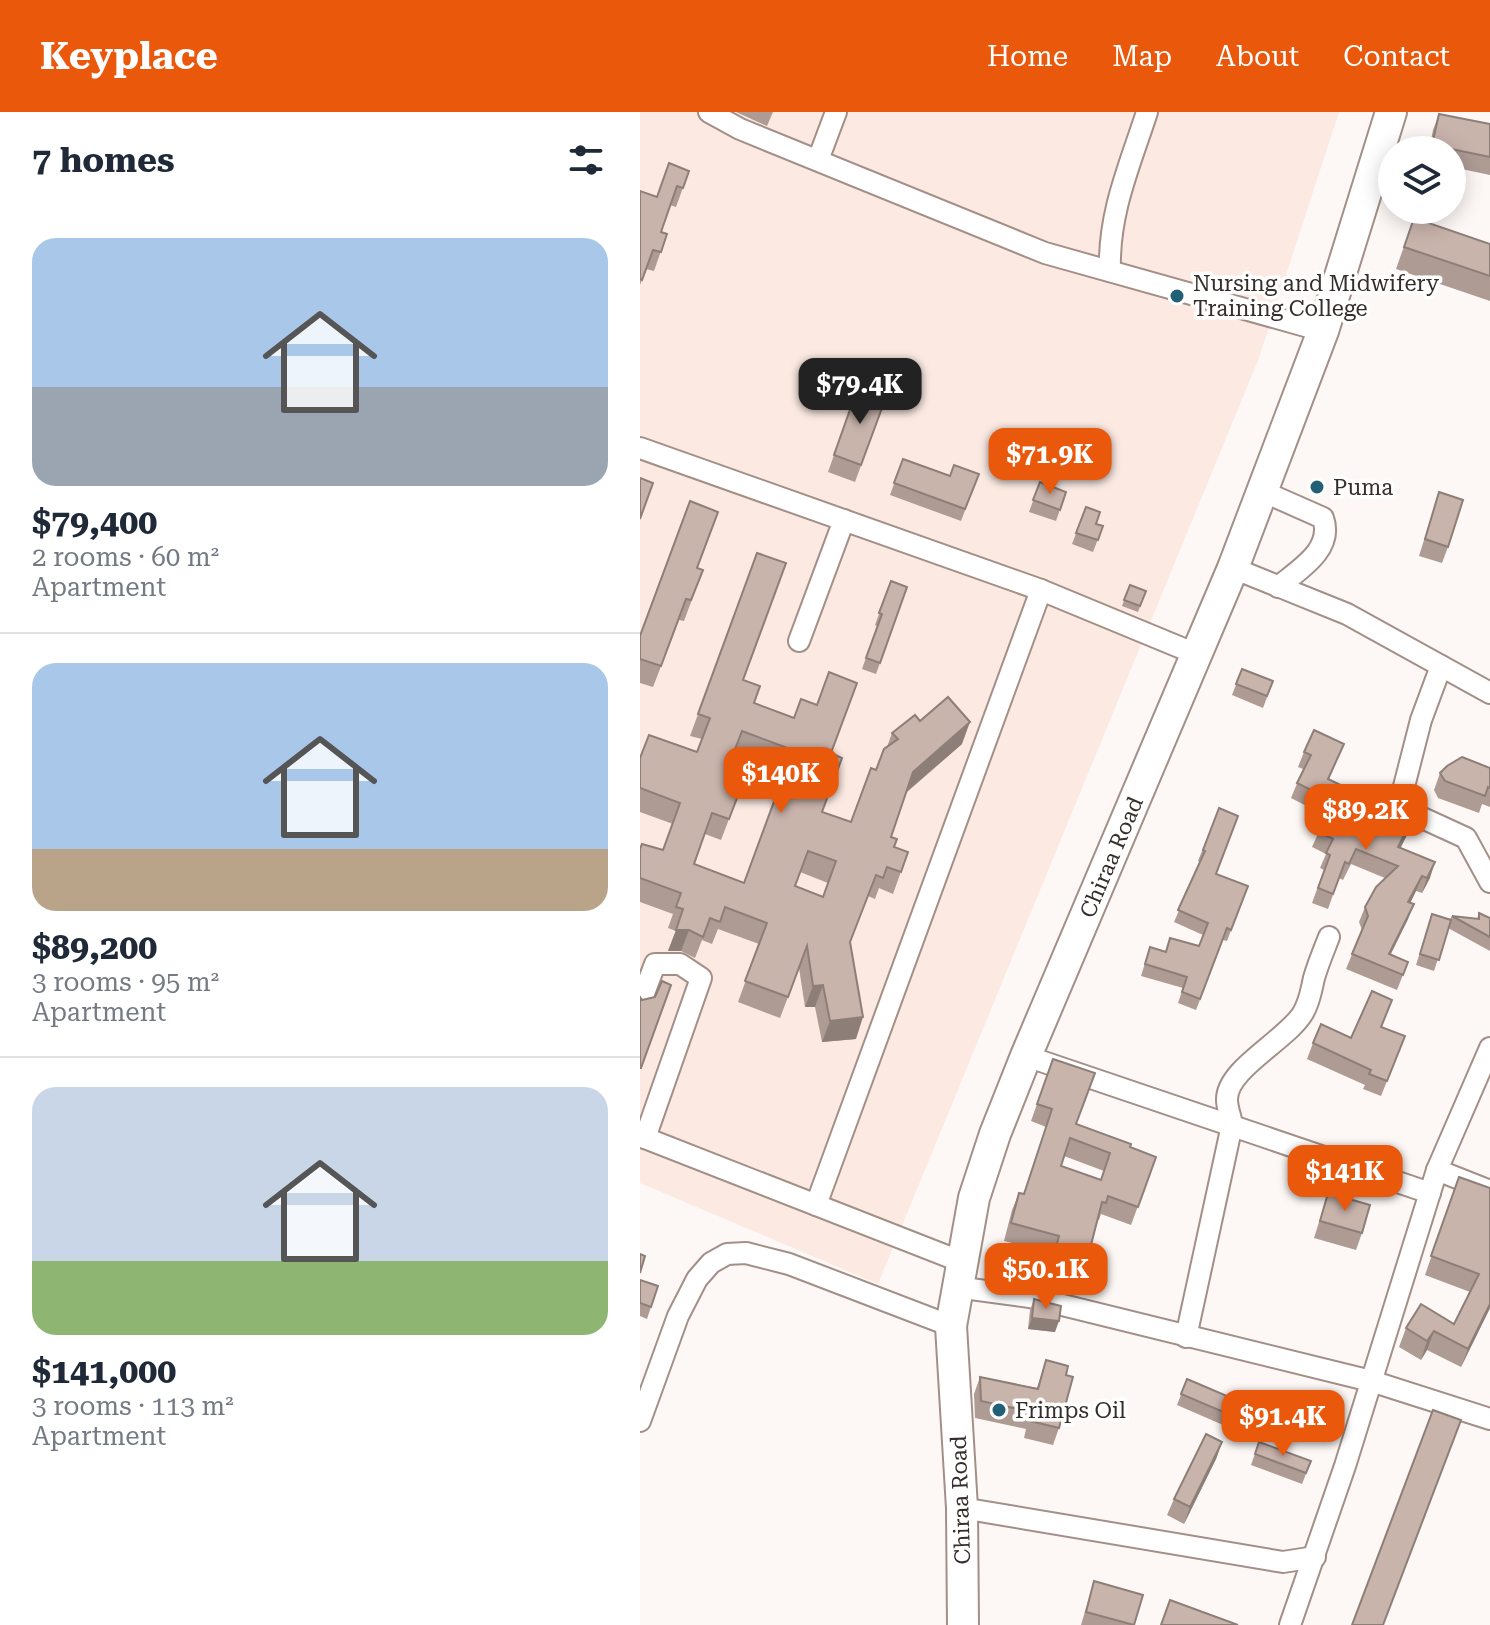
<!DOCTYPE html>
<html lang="en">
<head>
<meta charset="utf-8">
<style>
  :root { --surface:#fff; --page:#f6f6f7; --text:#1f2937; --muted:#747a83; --line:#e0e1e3; --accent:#ea580c }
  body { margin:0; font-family:"Roboto Serif",serif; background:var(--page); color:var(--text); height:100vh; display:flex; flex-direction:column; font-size:30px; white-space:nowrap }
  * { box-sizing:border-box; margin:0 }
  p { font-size:26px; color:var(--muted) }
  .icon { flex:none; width:44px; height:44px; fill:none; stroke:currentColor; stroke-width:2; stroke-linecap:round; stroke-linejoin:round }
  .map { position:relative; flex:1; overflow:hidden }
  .drawer { display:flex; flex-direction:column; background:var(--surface); width:640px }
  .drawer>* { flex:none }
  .fabs { position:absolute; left:738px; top:24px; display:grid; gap:16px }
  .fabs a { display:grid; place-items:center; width:88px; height:88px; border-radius:50%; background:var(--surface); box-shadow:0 4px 20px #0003; font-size:40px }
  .price { position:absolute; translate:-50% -68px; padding:0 18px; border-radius:16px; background:var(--accent); color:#fff; font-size:26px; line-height:52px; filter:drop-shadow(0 2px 4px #0008) }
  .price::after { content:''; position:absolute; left:50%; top:48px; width:24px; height:18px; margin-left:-12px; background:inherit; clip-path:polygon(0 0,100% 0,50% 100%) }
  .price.active { background:#222; color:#fff }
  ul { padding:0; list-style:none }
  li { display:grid; align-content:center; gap:16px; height:424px; padding:0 32px }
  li+li { border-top:2px solid var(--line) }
  li span { display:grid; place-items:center; height:248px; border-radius:24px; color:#555 }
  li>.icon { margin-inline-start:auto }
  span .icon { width:144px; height:144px; fill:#fffc; stroke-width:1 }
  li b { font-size:34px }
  h2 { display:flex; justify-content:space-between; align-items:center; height:96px; padding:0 32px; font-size:34px }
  header { display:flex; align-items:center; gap:48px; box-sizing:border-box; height:112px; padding:0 40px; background:var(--accent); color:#fff }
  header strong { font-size:38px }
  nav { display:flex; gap:44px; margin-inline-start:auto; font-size:28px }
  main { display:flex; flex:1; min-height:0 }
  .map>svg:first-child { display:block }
  .built { fill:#fbe9e2 }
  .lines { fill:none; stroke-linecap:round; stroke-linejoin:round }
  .minor-casing { stroke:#a38f87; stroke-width:24 }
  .highway-casing { stroke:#a38f87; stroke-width:34 }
  .minor { stroke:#fff; stroke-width:20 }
  .highway { stroke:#fff; stroke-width:30 }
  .wall { fill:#ad9b94; fill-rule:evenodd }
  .shaded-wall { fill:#8d7e78 }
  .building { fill:#c9b4ac; stroke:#8d7e78; stroke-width:2; fill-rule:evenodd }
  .poi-dot { fill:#216076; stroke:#fff; stroke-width:3 }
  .labels { text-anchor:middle; stroke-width:7; stroke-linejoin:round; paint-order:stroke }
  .poi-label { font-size:22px; fill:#352d2a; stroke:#fff; text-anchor:start }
  .street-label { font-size:22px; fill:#352d2a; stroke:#fff }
</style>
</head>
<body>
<header>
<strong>Keyplace</strong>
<nav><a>Home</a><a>Map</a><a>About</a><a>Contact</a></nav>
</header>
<main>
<section class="drawer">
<h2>7 homes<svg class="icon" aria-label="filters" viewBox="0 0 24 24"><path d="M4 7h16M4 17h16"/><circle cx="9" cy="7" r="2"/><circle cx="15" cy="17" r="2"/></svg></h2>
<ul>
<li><span style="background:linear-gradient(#a9c7e8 60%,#9aa5b1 0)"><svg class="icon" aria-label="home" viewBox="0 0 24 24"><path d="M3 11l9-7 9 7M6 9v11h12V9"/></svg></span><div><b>$79,400</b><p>2 rooms · 60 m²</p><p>Apartment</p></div></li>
<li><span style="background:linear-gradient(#a9c7e8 75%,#b9a48a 0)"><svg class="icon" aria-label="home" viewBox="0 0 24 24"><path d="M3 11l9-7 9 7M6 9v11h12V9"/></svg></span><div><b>$89,200</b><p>3 rooms · 95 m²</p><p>Apartment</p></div></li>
<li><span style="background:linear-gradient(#c9d6e8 70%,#8fb573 0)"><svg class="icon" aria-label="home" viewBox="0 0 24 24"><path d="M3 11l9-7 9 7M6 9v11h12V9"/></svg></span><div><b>$141,000</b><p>3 rooms · 113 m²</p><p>Apartment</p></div></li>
</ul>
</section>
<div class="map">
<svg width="850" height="1513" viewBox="0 0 850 1513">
  <rect width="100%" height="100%" fill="#fdf8f6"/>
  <!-- built -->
  <path class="built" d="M0,0H699L619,246L238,1172L0,1071Z"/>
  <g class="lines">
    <defs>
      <g id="minor">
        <path d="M69,0L100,17L405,141L683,219"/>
        <path d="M178,48L196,0"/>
        <path d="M470,159C468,101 490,53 507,0"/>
        <path d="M0,336L401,478L556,542"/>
        <path d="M622,379L683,406C694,437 660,457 638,475"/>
        <path d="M593,456L707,502L850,581"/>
        <path d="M159,529L204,408"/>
        <path d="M801,554L781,608L760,690L765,698L826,726L850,770"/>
        <path d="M0,892L15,852H40L61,866L5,1026"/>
        <path d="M386,944L790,1081"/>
        <path d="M0,1024L322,1150"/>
        <path d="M797,1058L850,1079"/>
        <path d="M176,1093L401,478"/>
        <path d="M316,1175L390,1185L731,1269L850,1307"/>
        <path d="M546,1225L592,1013C591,1005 587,996 587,988C586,957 647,928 663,901C670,889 671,879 674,866C678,852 684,838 689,825"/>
        <path d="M0,1309L38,1204L57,1167L71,1151L87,1142L106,1141L149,1152L311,1214"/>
        <path d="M322,1396L643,1450L675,1445"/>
        <path d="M650,1513L705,1354L797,1058L850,936"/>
      </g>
      <path id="highway" d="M323,1513L322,1396L311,1214L334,1086L355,1022L386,944L593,456L683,219L751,0"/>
    </defs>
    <!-- minor casing -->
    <use href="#minor" class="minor-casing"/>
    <!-- highway casing -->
    <use href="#highway" class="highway-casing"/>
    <!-- minor -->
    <use href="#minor" class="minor"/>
    <!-- highway -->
    <use href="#highway" class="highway"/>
  </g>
  <!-- wall -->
  <g class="wall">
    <path d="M96,0H133L127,14Z"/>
    <path d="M799,2L850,12V63L812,55V38H789L793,18Z"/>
    <path d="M49,59L36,95L30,93L21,120L27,122L14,159L6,157L0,173V79L17,85Z"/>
    <path d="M774,106L850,132V189L756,157Z"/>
    <path d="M218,275L246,285L215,370L188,360Z"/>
    <path d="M263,347L310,364L339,362L321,409L250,383Z"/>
    <path d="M400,370L426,380L416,409L389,400Z"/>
    <path d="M799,380L808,435L802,451L779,444Z"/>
    <path d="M446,395L456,412L463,414L453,440L432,432Z"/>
    <path d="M117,441L103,568L114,591L191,641L182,700L211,710L247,635L252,621L280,609L322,632L266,681L251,725L254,735L268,740L253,782L239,776L235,787L228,784L210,830L216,927L182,930L175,895H165L159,856L140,906L98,890L119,832L78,817L72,832L62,828L55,846L41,839H28L36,819L28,816L33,802L0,790V737L23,738L33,712L0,700V646L57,640L62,627L50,624ZM94,640L145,659L104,771L54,752L65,722L81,728L107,660L89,653ZM160,760L188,771L183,785L155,774Z"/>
    <path d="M58,456L63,458L44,509L39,508L13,575L0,571V524Z"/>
    <path d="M251,469L267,475L236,562L222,557L237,514L235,513Z"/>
    <path d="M490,473L506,479L498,500L482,494Z"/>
    <path d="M602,557L633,569L623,596L592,583Z"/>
    <path d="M704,632L689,667L771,715L760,736L790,766L782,781L776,779L770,791L768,807L751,842L768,850L757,878L706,857L722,818L719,810L725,795L745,766L711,752L703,768L699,766L688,797L672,791L684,758L680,756L686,742L672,735L686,704L651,686L663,657L658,655L664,640Z"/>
    <path d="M850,656V695L842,692L839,701L798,686L794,678L800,661Z"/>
    <path d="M579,696L576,762L608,774L587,829L583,828L556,898L538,891L543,876L501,864L510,835L525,840L530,826L559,834L563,823L534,810L560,750L558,749Z"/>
    <path d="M839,801L850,806V839L808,816L794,859L776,853L792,802L810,807L812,804L837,807Z"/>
    <path d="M742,915L765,924L741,984L723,977L725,973L667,947L673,931L711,926Z"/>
    <path d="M413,947L436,1012L490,1035L516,1045L491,1113L461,1102L459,1108H458L443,1164L437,1181L420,1177L419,1179L404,1175L413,1141L364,1129L372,1098L379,1081L384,1082L406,1015L391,1009ZM424,1044L464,1059L461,1068L421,1054Z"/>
    <path d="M819,1065L850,1196L821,1255L787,1238L781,1248L759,1235L766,1216L814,1212L830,1180L785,1163Z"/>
    <path d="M688,1081L722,1121L716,1138L674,1126Z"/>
    <path d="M0,1168L18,1174L7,1207L0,1204Z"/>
    <path d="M394,1187L415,1220L388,1217L390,1198Z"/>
    <path d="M406,1248L426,1263L419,1316L413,1333L384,1326L386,1317L335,1306L334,1282L340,1265L397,1276Z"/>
    <path d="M547,1267L594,1287L583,1313L537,1293Z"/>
    <path d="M582,1330L576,1347L544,1412L527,1403L534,1387Z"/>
    <path d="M619,1330L671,1349L662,1372L611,1353Z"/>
    <path d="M454,1469L494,1513H441Z"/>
  </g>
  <!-- shaded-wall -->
  <g class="shaded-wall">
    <path d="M330,610L322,632L265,681L273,660Z"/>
    <path d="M776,699L771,715L753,751L758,735Z"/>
    <path d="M795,750L790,766L782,781L787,766Z"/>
    <path d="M782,764L776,779L763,806L768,790Z"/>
    <path d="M774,792L768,807L743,857L749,842Z"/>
    <path d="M36,818H49L41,839H28Z"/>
    <path d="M183,873L175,895H165L173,874Z"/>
    <path d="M223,905L216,927L182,930L190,909Z"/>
    <path d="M850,1192V1196L821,1255L828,1237Z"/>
    <path d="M392,1206L419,1209L415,1220L388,1217Z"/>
    <path d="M794,1219L787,1238L781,1248L787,1229Z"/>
    <path d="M582,1330L576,1347L544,1412L550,1395Z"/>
  </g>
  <!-- building -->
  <g class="building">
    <path d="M799,2L850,12V45L792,33Z"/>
    <path d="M29,51L49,59L43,76L37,74L21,120L27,122L21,140L13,138L2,168L0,167V79L17,85Z"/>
    <path d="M774,106L850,132V164L764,135Z"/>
    <path d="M218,275L246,285L221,353L194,343Z"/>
    <path d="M263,347L310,364L314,353L339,362L325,397L254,371Z"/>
    <path d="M0,366L13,371L0,407Z"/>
    <path d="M400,370L426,380L420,398L393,388Z"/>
    <path d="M799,380L823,388L808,435L785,427Z"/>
    <path d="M50,389L78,400L57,456L63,458L51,488L46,487L21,554L0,547V524Z"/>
    <path d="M446,395L460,400L456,412L463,414L458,428L436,421Z"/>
    <path d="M117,441L146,451L103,568L120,574L114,591L154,606L161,587L177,593L189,560L217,571L191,641L202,646L182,700L211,710L231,656L236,658L244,637L258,627L252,621L275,603L280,609L308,585L330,610L273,660L251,725L257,727L254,735L268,740L261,760L247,755L243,766L236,763L210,830L223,905L190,909L183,873L173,874L167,834L148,885L105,869L127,811L85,795L80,810L70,806L63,825L49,818H36L43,797L36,795L41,781L0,766V737L2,732L23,738L40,691L0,676V646L9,623L57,640L70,606L58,602ZM102,619L153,638L104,771L54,752L72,701L89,707L107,660L89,653ZM168,739L196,749L183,785L155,774Z"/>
    <path d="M251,469L267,475L240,551L226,546L242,502L239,501Z"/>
    <path d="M490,473L506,479L500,494L484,488Z"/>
    <path d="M602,557L633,569L627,584L596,572Z"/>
    <path d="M674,618L704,632L688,667L754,699L759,689L776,699L758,735L795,750L787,766L782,764L768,790L774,792L749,842L768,850L763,863L712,842L728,804L725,795L736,775L758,754L716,737L709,752L705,750L693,782L678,776L690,743L686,741L693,727L678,719L693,689L657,671L671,643L664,640Z"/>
    <path d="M822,645L850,656V676L848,675L845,684L805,669L800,661L807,654Z"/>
    <path d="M579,696L598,704L576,762L608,774L591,818L587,816L560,887L542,880L547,865L505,852L510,835L526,840L530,826L559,834L568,811L538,798L565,739L563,738Z"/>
    <path d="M839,801L850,806V825L812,804L839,807Z"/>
    <path d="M792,802L811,808L799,848L780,842Z"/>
    <path d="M22,869L31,873L1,956H0V885L2,888L15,885Z"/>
    <path d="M732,879L752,888L741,915L765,924L747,969L729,962L731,958L673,931L681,912L711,926Z"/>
    <path d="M413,947L455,961L436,1012L491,1032L490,1035L516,1045L498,1095L468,1084L466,1091L462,1090L443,1164L426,1159V1161L410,1157L419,1124L371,1111L379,1081L384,1082L412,997L397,992ZM430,1026L470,1041L461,1068L421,1054Z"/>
    <path d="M819,1065L850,1076V1192L828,1237L794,1219L787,1229L766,1216L781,1192L814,1212L839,1162L791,1144Z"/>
    <path d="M688,1081L730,1093L722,1121L680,1109Z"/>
    <path d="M0,1142L5,1144L0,1161Z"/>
    <path d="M0,1168L18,1174L11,1195L0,1191Z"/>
    <path d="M394,1187L421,1194L419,1209L392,1206Z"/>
    <path d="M406,1248L428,1254L426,1263L433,1265L419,1316L390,1309L392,1300L341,1289L340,1265L398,1277Z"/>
    <path d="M547,1267L594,1287L588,1302L541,1282Z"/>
    <path d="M793,1298L821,1308L743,1513H712Z"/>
    <path d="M566,1322L582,1330L550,1395L534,1387Z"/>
    <path d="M619,1330L671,1349L666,1361L615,1342Z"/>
    <path d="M454,1469L503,1483L494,1513L446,1500Z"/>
    <path d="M530,1488L598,1513H521Z"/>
  </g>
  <!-- markers -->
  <g class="poi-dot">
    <circle cx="537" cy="184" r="8"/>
    <circle cx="677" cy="375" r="8"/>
    <circle cx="359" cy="1298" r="8"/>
  </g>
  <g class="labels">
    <!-- poi labels -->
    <g class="poi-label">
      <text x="553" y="179">Nursing and Midwifery<tspan x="553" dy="25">Training College</tspan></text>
      <text x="693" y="383">Puma</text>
      <text x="375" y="1306">Frimps Oil</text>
    </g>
    <!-- street labels -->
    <g class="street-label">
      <text transform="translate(471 745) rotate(-67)" y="8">Chiraa Road</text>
      <text transform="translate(320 1388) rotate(-92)" y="8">Chiraa Road</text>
    </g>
  </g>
</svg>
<div class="fabs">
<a><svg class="icon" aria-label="layers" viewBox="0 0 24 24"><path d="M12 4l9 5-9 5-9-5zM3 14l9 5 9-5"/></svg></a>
</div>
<b class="price active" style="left:220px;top:314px">$79.4K</b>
<b class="price" style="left:410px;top:384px">$71.9K</b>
<b class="price" style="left:141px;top:703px">$140K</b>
<b class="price" style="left:726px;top:740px">$89.2K</b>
<b class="price" style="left:705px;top:1101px">$141K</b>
<b class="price" style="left:406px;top:1199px">$50.1K</b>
<b class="price" style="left:643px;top:1346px">$91.4K</b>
</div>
</main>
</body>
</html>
